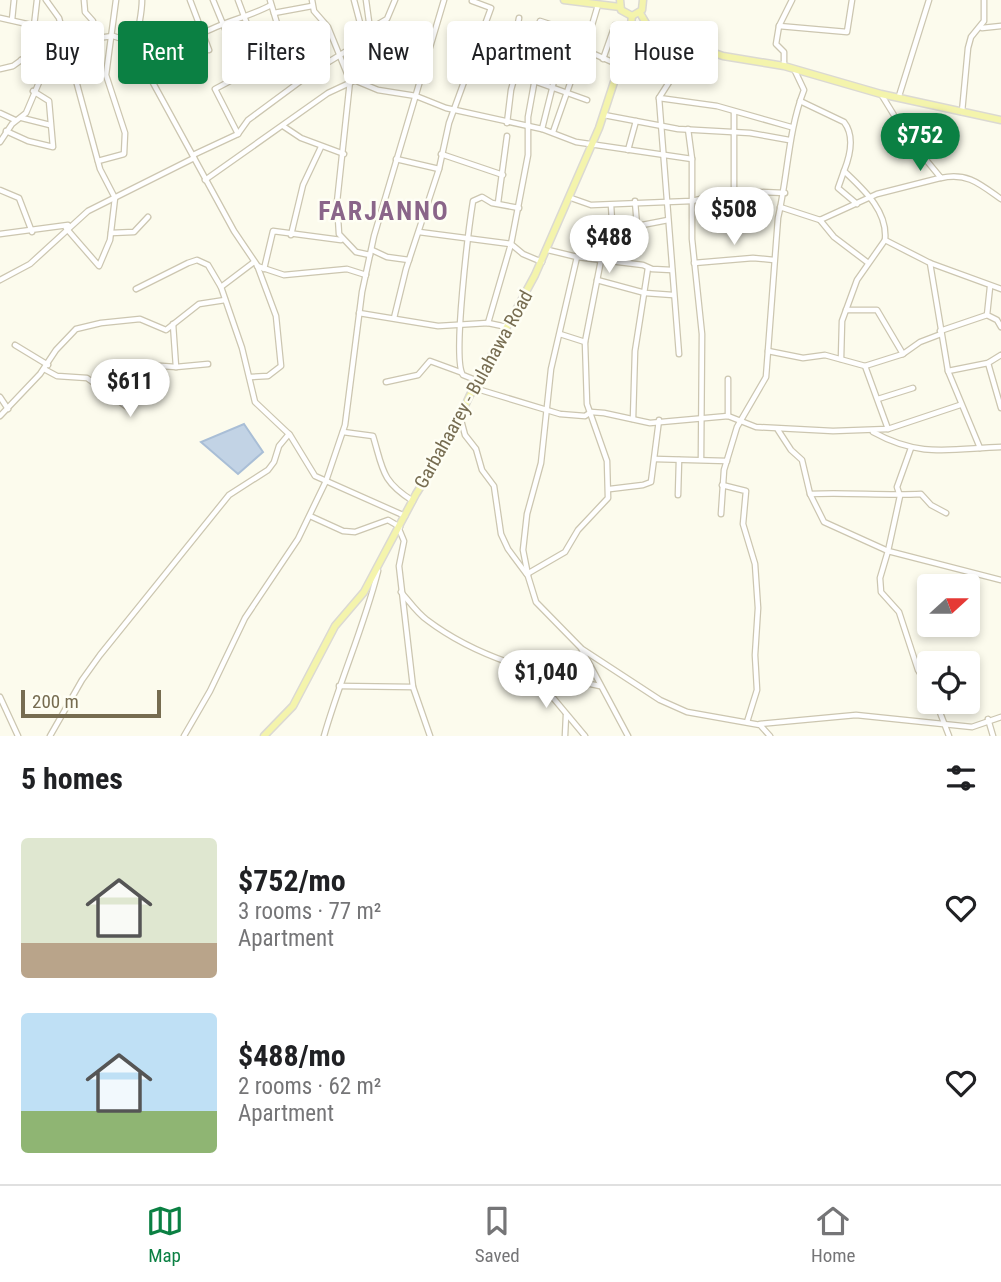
<!DOCTYPE html>
<html lang="en">
<head>
<meta charset="utf-8">
<style>
  :root { --surface:#fff; --page:#f6f6f6; --text:#202124; --muted:#757577; --line:#e0e0e0; --accent:#0b8043 }
  body { margin:0; font-family:"Roboto Condensed",sans-serif; background:var(--page); color:var(--text); height:100vh; display:flex; flex-direction:column; font-size:26px; white-space:nowrap }
  * { box-sizing:border-box; margin:0 }
  p { font-size:23px; color:var(--muted) }
  .icon { flex:none; width:38px; height:38px; fill:none; stroke:currentColor; stroke-width:2; stroke-linecap:round; stroke-linejoin:round }
  .map { position:relative; height:736px; overflow:hidden }
  .panel { display:flex; flex-direction:column; background:var(--surface); flex:1 }
  .panel>* { flex:none }
  .banner { position:absolute; left:21px; top:21px; width:959px; height:63px; display:flex; gap:14px }
  .needle { width:46px; rotate:69deg }
  .fabs { position:absolute; left:917px; top:574px; display:grid; gap:14px }
  .fabs a { display:grid; place-items:center; width:63px; height:63px; border-radius:7px; background:var(--surface); box-shadow:0 4px 10px #0003; font-size:35px }
  .scale { position:absolute; left:21px; bottom:18px; width:140px; box-sizing:border-box; padding-left:7px; border:4px solid #766c50; border-top:0; font-size:19px; line-height:24px; white-space:nowrap; color:#766c50; -webkit-text-stroke:5px #fefef4; paint-order:stroke }
  .price { position:absolute; translate:-50% -60px; padding:0 16px; border-radius:24px; background:#fff; color:#222; font-size:23px; line-height:46px; filter:drop-shadow(0 2px 4px #0008) }
  .price::after { content:''; position:absolute; left:50%; top:42px; width:21px; height:16px; margin-left:-10px; background:inherit; clip-path:polygon(0 0,100% 0,50% 100%) }
  .price.current { background:var(--accent); color:#fff }
  ul { padding:0; list-style:none }
  li { display:flex; align-items:center; gap:21px; height:175px; padding:0 21px }
  li span { display:grid; place-items:center; flex:none; width:196px; height:140px; border-radius:7px; color:#555 }
  li>.icon { margin-inline-start:auto }
  span .icon { width:84px; height:84px; fill:#fffc; stroke-width:1 }
  li b { font-size:30px }
  h2 { display:flex; justify-content:space-between; align-items:center; height:84px; padding:0 21px; font-size:30px }
  .tag { padding:0 24px; border-radius:7px; background:var(--surface); box-shadow:0 4px 10px #0003; font-size:24px; line-height:63px }
  .tag.current { background:var(--accent); color:#fff }
  .tab-bar { display:flex; justify-content:space-around; align-items:center; height:98px; border-top:2px solid var(--line); background:var(--surface); font-size:19px; color:var(--muted) }
  .tab-bar a { display:grid; justify-items:center; gap:4px }
  .tab-bar .current { color:var(--accent) }
  .map>svg:first-child { display:block }
  .water { fill:#c2d3e5; stroke:#a9bed6; stroke-width:2 }
  .lines { fill:none; stroke-linecap:round; stroke-linejoin:round }
  .minor-casing { stroke:#ccc6b0; stroke-width:7 }
  .major-casing { stroke:#dbd9d2; stroke-width:9 }
  .minor { stroke:#fff; stroke-width:4.5 }
  .major { stroke:#f4f4ac; stroke-width:6 }
  .labels { text-anchor:middle; stroke-width:5; stroke-linejoin:round; paint-order:stroke }
  .street-label { font-size:19px; fill:#766c50; stroke:#fefef4 }
  .district-label { font-size:26px; font-weight:bold; letter-spacing:2px; fill:#8a6589; stroke:#fefef4 }
</style>
</head>
<body>
<div class="map">
<svg width="1001" height="736" viewBox="0 0 1001 736">
  <rect width="100%" height="100%" fill="#fcfbed"/>
  <!-- water -->
  <path class="water" d="M244,424L263,452L238,474L201,442Z"/>
  <g class="lines">
    <defs>
      <g id="minor">
        <path d="M46,0L59,18L100,169L115,198L110,240L99,266L66,228"/>
        <path d="M84,0L85,12L93,21L92,37"/>
        <path d="M142,0C142,21 133,38 140,59L234,231L257,265L276,316L281,366L268,376L250,377"/>
        <path d="M190,0L209,50"/>
        <path d="M213,0L244,75"/>
        <path d="M270,0L282,40L280,60L271,70"/>
        <path d="M312,0L314,11L328,27L350,81L337,202L339,234L356,252L370,255"/>
        <path d="M354,0L364,38"/>
        <path d="M274,13L312,6"/>
        <path d="M0,18L45,28L60,26"/>
        <path d="M12,20L14,0"/>
        <path d="M34,26L37,0"/>
        <path d="M779,26L847,32L852,0"/>
        <path d="M982,28L1001,26"/>
        <path d="M370,29L387,19L395,0"/>
        <path d="M482,38L493,46L575,73"/>
        <path d="M569,43L619,65"/>
        <path d="M513,51L519,18"/>
        <path d="M302,53L314,71"/>
        <path d="M140,58C168,51 190,38 216,27C234,19 253,15 271,5"/>
        <path d="M603,59L615,25"/>
        <path d="M21,60C41,72 50,76 72,68"/>
        <path d="M784,66V52L776,44L779,26L792,0"/>
        <path d="M0,69L13,66L38,48L66,42L113,36L135,43"/>
        <path d="M354,80L378,90L416,96L446,108L542,129L576,142L692,159"/>
        <path d="M534,81L587,100"/>
        <path d="M881,94L908,138L941,178C967,172 980,184 1001,199"/>
        <path d="M899,96L929,0"/>
        <path d="M659,98L717,106L791,127"/>
        <path d="M800,101L844,122C855,136 850,156 844,171C864,190 888,211 885,240L930,263L1001,289"/>
        <path d="M962,112L968,48L971,37L984,21V0"/>
        <path d="M0,113L15,120"/>
        <path d="M604,115L678,129L750,133L789,140"/>
        <path d="M22,118L50,125"/>
        <path d="M507,123L511,90L521,54"/>
        <path d="M283,126L301,138L344,154"/>
        <path d="M542,129L556,73L574,32L540,21L538,62L528,117V155L511,244L523,254L542,262"/>
        <path d="M688,129L692,159V239L702,334L701,459"/>
        <path d="M6,131L28,141L53,147L49,101L33,91"/>
        <path d="M553,132L573,75L581,62L598,5"/>
        <path d="M238,134L215,89L262,64L238,0"/>
        <path d="M0,142L12,124L26,113L43,73"/>
        <path d="M628,150L636,121"/>
        <path d="M441,154L503,175"/>
        <path d="M193,155L238,134L248,120L317,69L358,44L370,29L366,0"/>
        <path d="M396,159L439,169"/>
        <path d="M98,161L124,154L125,133L106,75L116,0"/>
        <path d="M844,171L838,188L857,204"/>
        <path d="M205,180L328,93L414,53L427,54"/>
        <path d="M0,190L19,198L32,232"/>
        <path d="M734,191V112"/>
        <path d="M571,198L591,205L692,201L734,191L785,193"/>
        <path d="M635,201L637,226"/>
        <path d="M498,203L507,136"/>
        <path d="M780,207L820,220L877,194L940,178"/>
        <path d="M820,220L834,237L867,262"/>
        <path d="M612,221L637,226L668,220"/>
        <path d="M419,232L511,244L488,323"/>
        <path d="M111,233L134,232L148,217"/>
        <path d="M0,234L68,225"/>
        <path d="M291,235L303,185L321,147"/>
        <path d="M372,250L387,257L409,260"/>
        <path d="M548,250L577,257L643,265L652,269L672,270"/>
        <path d="M694,263L753,258L774,260"/>
        <path d="M930,263L948,371L980,448"/>
        <path d="M257,266L284,275L347,269L366,275"/>
        <path d="M264,269L273,231L341,240"/>
        <path d="M0,280L30,264L88,211L194,158"/>
        <path d="M597,280L645,293L673,295"/>
        <path d="M221,287L254,262"/>
        <path d="M990,287L987,315L997,320L1001,327"/>
        <path d="M136,289L188,263L197,260L208,265L221,287L242,348L255,402L290,435L315,476L405,516"/>
        <path d="M846,310H877L903,354"/>
        <path d="M359,313L438,326L488,323L507,327"/>
        <path d="M394,318L406,269L439,169L449,123L491,8L472,1"/>
        <path d="M173,324L176,367"/>
        <path d="M940,331L987,315"/>
        <path d="M560,334L585,342"/>
        <path d="M15,345L48,365"/>
        <path d="M768,351L803,358L825,355L865,366L888,429"/>
        <path d="M679,354L659,98L680,65L688,44"/>
        <path d="M841,359L842,321L857,280L885,240"/>
        <path d="M988,363L1001,408"/>
        <path d="M865,366L903,354L920,342L941,334"/>
        <path d="M44,369L57,376L87,378L127,407L132,402L148,365L176,367L208,364"/>
        <path d="M948,371L988,363L1001,355"/>
        <path d="M728,379V416"/>
        <path d="M478,381L463,375C452,360 469,226 473,201L482,197L492,203L519,208"/>
        <path d="M386,382L418,375L430,361L460,372"/>
        <path d="M474,388L560,414L585,416L591,412L604,413L650,423L728,416L756,427L833,431L888,429L960,405"/>
        <path d="M0,397L8,409"/>
        <path d="M878,399L913,388"/>
        <path d="M0,416L40,374L56,350L76,329L101,323L140,319L166,330L199,304L225,300"/>
        <path d="M633,419L635,351L648,268"/>
        <path d="M461,420L465,435L476,449L482,470L494,486L501,534L508,549L528,576L536,602L582,649L660,700L687,712L760,725L770,736"/>
        <path d="M778,430L791,450L802,460L810,494L824,522L888,551L880,578L881,592L899,612L918,670L929,688"/>
        <path d="M343,432L373,436C383,469 381,481 413,501"/>
        <path d="M873,432C920,458 950,449 1001,447"/>
        <path d="M911,448L897,487L900,496L888,551L1001,580"/>
        <path d="M655,459L727,461"/>
        <path d="M722,485L746,491L743,524L755,564L758,608L755,655L757,690L747,722"/>
        <path d="M610,489L643,485L651,482L659,420"/>
        <path d="M810,494C848,492 884,496 921,494L931,505L946,513"/>
        <path d="M678,495L679,460"/>
        <path d="M721,514L724,470L737,427L766,377L778,218C788,175 788,131 804,90L795,71"/>
        <path d="M310,516L343,531L355,532L388,520L400,527"/>
        <path d="M399,529L404,541L399,566L413,687L430,736"/>
        <path d="M527,574L565,552L578,530L608,498L607,461L587,404L585,342L601,260L612,221L611,205"/>
        <path d="M528,575L523,550L527,514L541,463L551,369L577,257"/>
        <path d="M401,592C409,601 417,613 427,620C477,658 539,674 600,686"/>
        <path d="M582,650L628,736"/>
        <path d="M529,669L585,736"/>
        <path d="M339,686L413,687"/>
        <path d="M0,697L18,736"/>
        <path d="M936,702L949,736"/>
        <path d="M988,719L993,736"/>
        <path d="M760,724L856,715L972,727L1001,717"/>
        <path d="M50,736L82,680L100,655L229,495L268,470L274,462L279,446L289,434"/>
        <path d="M184,736L210,691L245,618L298,539L326,481L345,425L362,292L374,236L444,0"/>
        <path d="M324,736C340,680 364,627 378,571"/>
        <path d="M565,736L566,715"/>
      </g>
      <g id="major">
        <path d="M564,0L620,7"/>
        <path d="M620,0L621,10L632,16L642,10L643,0"/>
        <path d="M640,13L647,25L660,34L723,56L784,66L881,94L1001,120"/>
        <path d="M264,736L293,706L335,626L364,592L416,494L448,443L469,397L535,275L599,128L630,33L632,16"/>
      </g>
    </defs>
    <!-- minor casing -->
    <use href="#minor" class="minor-casing"/>
    <!-- major casing -->
    <use href="#major" class="major-casing"/>
    <!-- minor -->
    <use href="#minor" class="minor"/>
    <!-- major -->
    <use href="#major" class="major"/>
  </g>
  <g class="labels">
    <!-- street labels -->
    <g class="street-label">
      <text transform="translate(473 389) rotate(-61)" y="7">Garbahaarey - Bulahawa Road</text>
    </g>
    <!-- district labels -->
    <g class="district-label">
      <text x="384" y="220">FARJANNO</text>
    </g>
  </g>
</svg>
<div class="fabs">
<a><svg class="needle" viewBox="-14 -14 28 28"><path d="M0-13l5 13h-10z" fill="#e53935"/><path d="M0 13l5-13h-10z" fill="#757577"/></svg></a>
<a><svg class="icon" aria-label="locate" viewBox="0 0 24 24"><circle cx="12" cy="12" r="6"/><path d="M12 2v4M12 18v4M2 12h4M18 12h4"/></svg></a>
</div>
<div class="scale">200 m</div>
<b class="price current" style="left:920px;top:173px">$752</b>
<b class="price" style="left:734px;top:247px">$508</b>
<b class="price" style="left:609px;top:275px">$488</b>
<b class="price" style="left:130px;top:419px">$611</b>
<b class="price" style="left:546px;top:710px">$1,040</b>
<div class="banner">
<a class="tag">Buy</a>
<a class="tag current">Rent</a>
<a class="tag">Filters</a>
<a class="tag">New</a>
<a class="tag">Apartment</a>
<a class="tag">House</a>
</div>
</div>
<section class="panel">
<h2>5 homes<svg class="icon" aria-label="filters" viewBox="0 0 24 24"><path d="M4 7h16M4 17h16"/><circle cx="9" cy="7" r="2"/><circle cx="15" cy="17" r="2"/></svg></h2>
<ul>
<li><span style="background:linear-gradient(#dfe7d0 75%,#b9a48a 0)"><svg class="icon" aria-label="home" viewBox="0 0 24 24"><path d="M3 11l9-7 9 7M6 9v11h12V9"/></svg></span><div><b>$752/mo</b><p>3 rooms · 77 m²</p><p>Apartment</p></div><svg class="icon" aria-label="heart" viewBox="0 0 24 24"><path d="M12 20l-8-8c-3-5 5-10 8-4 3-6 11-1 8 4z"/></svg></li>
<li><span style="background:linear-gradient(#bfe0f5 70%,#8fb573 0)"><svg class="icon" aria-label="home" viewBox="0 0 24 24"><path d="M3 11l9-7 9 7M6 9v11h12V9"/></svg></span><div><b>$488/mo</b><p>2 rooms · 62 m²</p><p>Apartment</p></div><svg class="icon" aria-label="heart" viewBox="0 0 24 24"><path d="M12 20l-8-8c-3-5 5-10 8-4 3-6 11-1 8 4z"/></svg></li>
</ul>
</section>
<nav class="tab-bar">
<a class="current"><svg class="icon" aria-label="map" viewBox="0 0 24 24"><path d="M3 6l6-2 6 2 6-2v14l-6 2-6-2-6 2zM9 4v14M15 6v14"/></svg>Map</a>
<a><svg class="icon" aria-label="saved" viewBox="0 0 24 24"><path d="M7 4h10v16l-5-4-5 4z"/></svg>Saved</a>
<a><svg class="icon" aria-label="home" viewBox="0 0 24 24"><path d="M3 11l9-7 9 7M6 9v11h12V9"/></svg>Home</a>
</nav>
</body>
</html>
